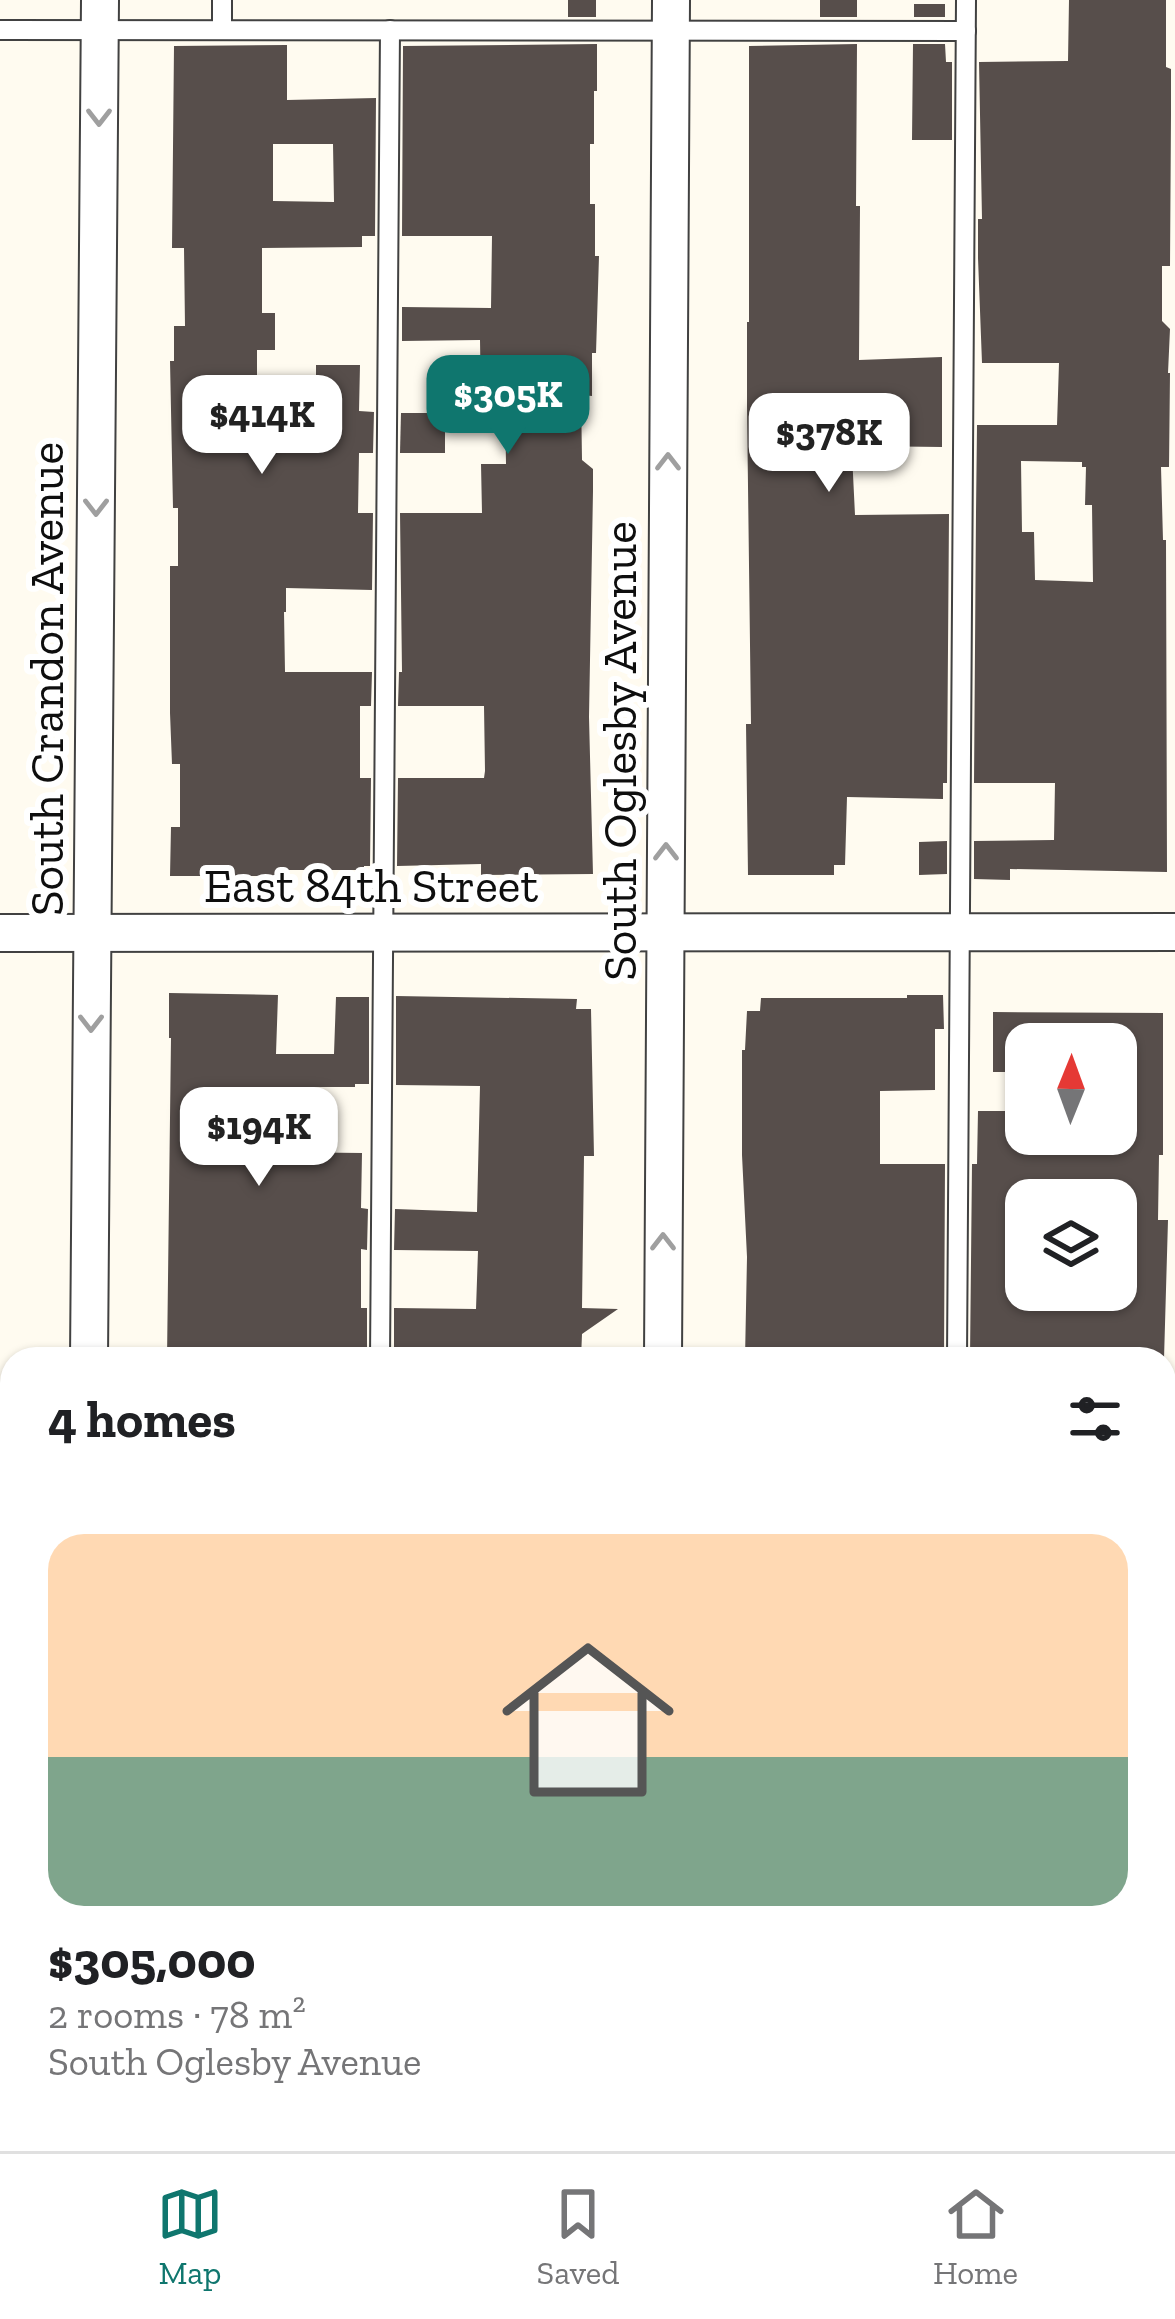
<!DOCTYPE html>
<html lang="en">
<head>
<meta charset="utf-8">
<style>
  :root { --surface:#fff; --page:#f2f2f2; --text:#202124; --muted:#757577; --line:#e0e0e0; --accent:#0f766e }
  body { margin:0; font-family:"Zilla Slab",serif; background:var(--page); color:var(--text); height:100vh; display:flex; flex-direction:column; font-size:45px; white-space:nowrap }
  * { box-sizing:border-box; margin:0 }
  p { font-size:39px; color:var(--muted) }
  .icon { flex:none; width:66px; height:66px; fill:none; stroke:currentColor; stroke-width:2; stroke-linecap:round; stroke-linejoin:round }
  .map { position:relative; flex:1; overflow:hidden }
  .details { position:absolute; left:0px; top:1347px; width:1176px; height:804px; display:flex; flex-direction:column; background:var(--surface); border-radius:36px 36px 0 0; box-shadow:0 3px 9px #0004 }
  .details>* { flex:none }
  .needle { width:78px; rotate:1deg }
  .controls { position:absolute; left:1005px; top:1023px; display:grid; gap:24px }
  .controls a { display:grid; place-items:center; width:132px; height:132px; border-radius:24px; background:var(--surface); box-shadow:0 3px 9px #0004; font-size:60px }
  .price { position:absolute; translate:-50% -102px; padding:0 27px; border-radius:24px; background:#fff; color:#222; font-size:39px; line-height:78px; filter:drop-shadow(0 3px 6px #0008) }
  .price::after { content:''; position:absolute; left:50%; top:72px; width:36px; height:27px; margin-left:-18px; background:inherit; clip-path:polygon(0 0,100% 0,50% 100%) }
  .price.on { background:var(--accent); color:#fff }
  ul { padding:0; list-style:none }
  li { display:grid; align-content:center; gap:24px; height:636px; padding:0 48px }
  li span { display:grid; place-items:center; height:372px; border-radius:36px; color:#555 }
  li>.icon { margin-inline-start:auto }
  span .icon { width:216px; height:216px; fill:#fffc; stroke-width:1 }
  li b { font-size:51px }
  h2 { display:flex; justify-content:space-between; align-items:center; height:144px; padding:0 48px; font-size:51px }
  .menu { display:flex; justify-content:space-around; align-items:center; height:168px; border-top:3px solid var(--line); background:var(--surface); font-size:33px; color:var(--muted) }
  .menu a { display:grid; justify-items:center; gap:6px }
  .menu .on { color:var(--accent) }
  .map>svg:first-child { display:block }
  .building { fill:#574e4b; fill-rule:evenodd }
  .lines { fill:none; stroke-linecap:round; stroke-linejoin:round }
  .service-casing { stroke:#414141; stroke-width:22 }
  .minor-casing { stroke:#414141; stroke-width:40 }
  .service { stroke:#fff; stroke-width:18 }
  .minor { stroke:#fff; stroke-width:36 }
  .oneway { stroke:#9f9f9f }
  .labels { text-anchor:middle; stroke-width:12; stroke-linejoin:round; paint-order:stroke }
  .street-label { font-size:48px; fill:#0e0e0e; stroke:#fff }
</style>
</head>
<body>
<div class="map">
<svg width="1175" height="2151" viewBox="0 0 1175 2151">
  <rect width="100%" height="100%" fill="#fffbf0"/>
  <!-- building -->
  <g class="building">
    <rect x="568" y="0" width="28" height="17"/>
    <rect x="820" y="0" width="37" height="17"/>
    <path d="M1069,0H1166V67L1171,69V114L1170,266H1162V321L1170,329L1168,373H1170L1169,467H1161L1163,540H1166L1167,872L1010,869V880L974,879V841L1054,840L1055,783H974L976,513L977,425H1057L1059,363H982L978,258V219H982L979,62L1068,61ZM1021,461L1082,462V467H1086L1085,505H1092L1093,582L1035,580L1034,532H1022Z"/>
    <rect x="914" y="4" width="31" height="13"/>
    <path d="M597,44V91H594V144H590V204H595V256H599L596,353H592V396L581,395L582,460L593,469V491L589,717L593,874L481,875V864L397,866L398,778H484L485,771L484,706H398L399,672H402L400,513H482L481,464H506L505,406H481L480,340L402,341V307L491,308L492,236H402L403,46Z"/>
    <path d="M857,44L856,206H860L859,360L942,357V447L862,446V454H852L855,515L949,514L947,783H943V799L847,797L845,865H834V875H748L746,724H751L747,406V322H749V46Z"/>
    <path d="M913,44H945L946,62H952V140H912Z"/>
    <path d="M287,45V100L376,98L375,236H362V247L262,248V313H275V350H257V411H316V365H360L359,411L374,412L373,453H359L358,513H373L372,590L286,588V612H284L285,672H372L371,706H360V778H371L370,866H364V870H280V876H170L171,827H180V764H172L170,713V566H178V508H173L170,361H174V326H185L184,248H172L174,46ZM273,144H333L334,202L273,201Z"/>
    <path d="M401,413H445V453H400Z"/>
    <path d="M947,841V874L919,875V842Z"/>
    <path d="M169,993L278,995L276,1054H334L336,997H369V1084H355V1087H279L276,1090L275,1152L362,1153L361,1208L368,1209L367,1250L361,1249V1308H367V1355L276,1353V1359H167L171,1038H169Z"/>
    <path d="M907,995H943L944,1029H935V1090L880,1091V1164H945L944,1359H745L747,1257L742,1155V1050H745L747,1011H760L761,998H907Z"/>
    <path d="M396,996L577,999L576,1009H591L594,1156H584L582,1308L618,1309L582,1334L581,1359H397V1355H394V1308L476,1309L478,1251L394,1250L395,1209L477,1212L480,1086L396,1085Z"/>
    <path d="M993,1012L1163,1013V1155H1159L1158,1220H1168L1164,1359H970L972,1164H977L978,1111H1014V1134H1116V1044H1026V1072H993ZM1026,1200H1116V1290H1026Z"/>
  </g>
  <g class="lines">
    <defs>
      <g id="service">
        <path d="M222,29V0"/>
        <path d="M0,30L966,31"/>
        <path d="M380,1359L390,30"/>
        <path d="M957,1359L966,0"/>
        <path d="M377,2151V2139"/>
        <path d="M951,2151V2139"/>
      </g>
      <g id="minor">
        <path d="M0,933L1175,932"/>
        <path d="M89,1359L100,0"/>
        <path d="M663,1359L671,0"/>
        <path d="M1164,2085H1175"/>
        <path d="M0,2090H12"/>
        <path d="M82,2151V2139"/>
        <path d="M658,2151V2139"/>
      </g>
    </defs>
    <!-- service casing -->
    <use href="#service" class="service-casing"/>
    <!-- minor casing -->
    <use href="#minor" class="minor-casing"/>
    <!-- service -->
    <use href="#service" class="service"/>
    <!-- minor -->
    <use href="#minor" class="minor"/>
  </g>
  <!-- one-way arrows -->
  <defs><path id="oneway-chevron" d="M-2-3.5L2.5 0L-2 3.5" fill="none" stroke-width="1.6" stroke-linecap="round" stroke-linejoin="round" transform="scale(3)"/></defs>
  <g class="oneway">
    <use href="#oneway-chevron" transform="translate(99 117) rotate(90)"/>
    <use href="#oneway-chevron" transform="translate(668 462) rotate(-90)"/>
    <use href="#oneway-chevron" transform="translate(96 507) rotate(90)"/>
    <use href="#oneway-chevron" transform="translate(666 852) rotate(-90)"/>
    <use href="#oneway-chevron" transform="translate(91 1023) rotate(90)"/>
    <use href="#oneway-chevron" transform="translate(663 1242) rotate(-90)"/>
  </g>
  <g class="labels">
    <!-- street labels -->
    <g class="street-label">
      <text transform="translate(46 679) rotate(-90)" y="17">South Crandon Avenue</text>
      <text transform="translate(619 751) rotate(-90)" y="17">South Oglesby Avenue</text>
      <text x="371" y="902">East 84th Street</text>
    </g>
  </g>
</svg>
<div class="controls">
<a><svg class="needle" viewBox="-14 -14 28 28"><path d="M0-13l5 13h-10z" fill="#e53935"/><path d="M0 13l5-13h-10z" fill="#757577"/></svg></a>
<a><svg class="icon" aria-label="layers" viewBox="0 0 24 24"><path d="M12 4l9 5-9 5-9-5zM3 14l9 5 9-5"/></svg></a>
</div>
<b class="price on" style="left:508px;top:457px">$305K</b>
<b class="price" style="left:262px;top:477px">$414K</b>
<b class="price" style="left:829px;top:495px">$378K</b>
<b class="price" style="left:259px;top:1189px">$194K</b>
<section class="details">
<h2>4 homes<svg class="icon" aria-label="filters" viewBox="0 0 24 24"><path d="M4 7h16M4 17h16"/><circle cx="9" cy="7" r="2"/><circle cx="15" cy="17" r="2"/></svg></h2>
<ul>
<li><span style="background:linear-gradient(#ffd9b3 60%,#7fa58c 0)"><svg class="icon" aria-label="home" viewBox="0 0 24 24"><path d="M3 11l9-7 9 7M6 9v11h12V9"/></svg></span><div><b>$305,000</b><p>2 rooms · 78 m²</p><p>South Oglesby Avenue</p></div></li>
</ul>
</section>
</div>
<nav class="menu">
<a class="on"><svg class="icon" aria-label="map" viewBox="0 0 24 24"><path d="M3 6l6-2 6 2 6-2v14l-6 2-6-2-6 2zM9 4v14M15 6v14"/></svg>Map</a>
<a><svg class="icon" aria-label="saved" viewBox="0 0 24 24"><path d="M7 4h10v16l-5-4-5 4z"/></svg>Saved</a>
<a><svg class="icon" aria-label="home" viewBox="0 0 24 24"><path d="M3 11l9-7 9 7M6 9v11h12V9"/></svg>Home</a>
</nav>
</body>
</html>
